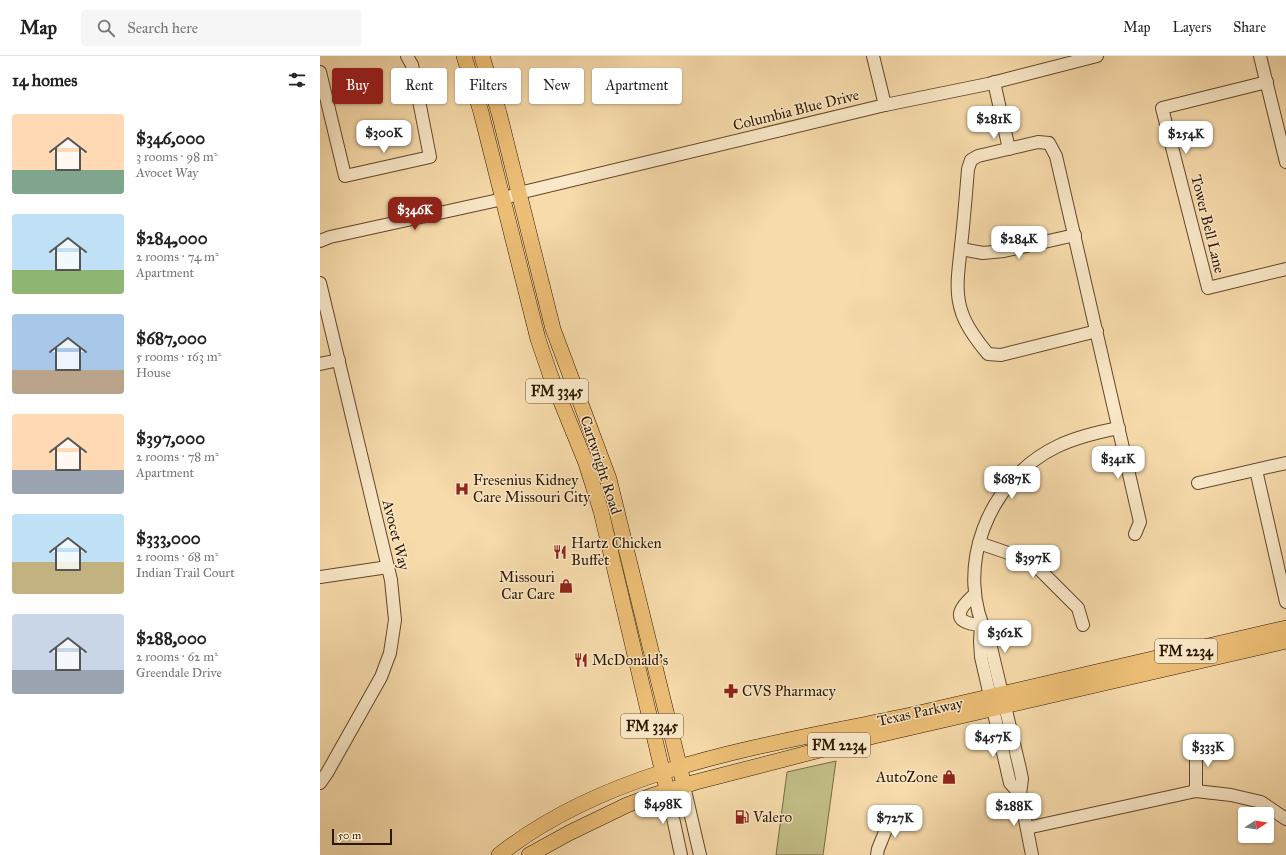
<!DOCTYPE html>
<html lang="en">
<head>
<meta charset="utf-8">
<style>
  :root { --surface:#fff; --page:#f6f6f6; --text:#222; --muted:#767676; --line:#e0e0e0; --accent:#8f2418 }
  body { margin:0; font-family:"IM FELL Great Primer",serif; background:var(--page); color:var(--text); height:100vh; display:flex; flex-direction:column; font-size:15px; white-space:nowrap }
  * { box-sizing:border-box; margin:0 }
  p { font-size:13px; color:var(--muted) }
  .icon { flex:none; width:22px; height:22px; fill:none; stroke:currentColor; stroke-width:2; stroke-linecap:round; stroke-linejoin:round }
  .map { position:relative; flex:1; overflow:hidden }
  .details { display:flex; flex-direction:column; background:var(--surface); width:320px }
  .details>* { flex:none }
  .banner { position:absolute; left:12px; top:12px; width:380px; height:36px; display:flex; gap:8px }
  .needle { width:26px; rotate:78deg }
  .fabs { position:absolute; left:918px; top:751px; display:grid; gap:8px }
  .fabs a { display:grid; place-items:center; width:36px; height:36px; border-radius:4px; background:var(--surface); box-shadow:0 1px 3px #0004; font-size:20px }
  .scale { position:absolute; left:12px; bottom:10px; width:60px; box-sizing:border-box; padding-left:4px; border:2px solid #2d1700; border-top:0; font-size:11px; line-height:14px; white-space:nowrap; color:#2d1700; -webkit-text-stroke:3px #fae8c8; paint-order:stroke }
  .price { position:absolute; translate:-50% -34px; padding:0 9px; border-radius:8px; background:#fff; color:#222; font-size:13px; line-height:26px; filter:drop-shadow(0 1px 2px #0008) }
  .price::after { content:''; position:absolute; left:50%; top:24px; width:12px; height:9px; margin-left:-6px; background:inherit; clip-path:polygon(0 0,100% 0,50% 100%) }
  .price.on { background:var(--accent); color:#fff }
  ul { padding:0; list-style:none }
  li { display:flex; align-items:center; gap:12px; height:100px; padding:0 12px }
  li span { display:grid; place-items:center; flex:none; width:112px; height:80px; border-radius:4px; color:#555 }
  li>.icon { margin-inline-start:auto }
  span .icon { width:48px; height:48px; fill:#fffc; stroke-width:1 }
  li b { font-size:17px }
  h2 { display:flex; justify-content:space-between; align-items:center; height:48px; padding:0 12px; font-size:17px }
  .chip { padding:0 14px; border-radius:4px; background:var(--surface); box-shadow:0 1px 3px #0004; font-size:14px; line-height:36px }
  .chip.on { background:var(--accent); color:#fff }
  header { display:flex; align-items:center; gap:24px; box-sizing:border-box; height:56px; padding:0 20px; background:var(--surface); border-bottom:1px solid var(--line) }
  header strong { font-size:19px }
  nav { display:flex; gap:22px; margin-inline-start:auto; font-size:14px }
  .search { width:280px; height:36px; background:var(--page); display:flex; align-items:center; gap:10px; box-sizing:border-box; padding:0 14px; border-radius:4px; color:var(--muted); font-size:15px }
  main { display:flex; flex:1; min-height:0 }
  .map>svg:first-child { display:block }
  .green { fill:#c2be86; stroke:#786a43 }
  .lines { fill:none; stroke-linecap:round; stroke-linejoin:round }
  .minor-casing { stroke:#60482b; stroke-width:14 }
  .major-casing { stroke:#2d1700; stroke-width:16 }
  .minor { stroke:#fae8c8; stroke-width:12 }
  .major { stroke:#ecbe76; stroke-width:15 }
  .labels { text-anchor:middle; stroke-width:3; stroke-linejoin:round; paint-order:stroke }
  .shield { fill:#fae8c8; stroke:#6a563c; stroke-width:1 }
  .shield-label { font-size:14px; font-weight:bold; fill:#2d1700 }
  .street-label { font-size:15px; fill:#2d1700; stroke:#fae8c8 }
  .poi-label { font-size:15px; fill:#2d1700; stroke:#fae8c8; text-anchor:start }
</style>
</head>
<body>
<header>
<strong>Map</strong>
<div class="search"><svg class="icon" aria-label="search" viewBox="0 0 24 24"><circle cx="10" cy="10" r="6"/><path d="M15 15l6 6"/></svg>Search here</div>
<nav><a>Map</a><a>Layers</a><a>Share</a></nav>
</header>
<main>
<section class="details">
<h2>14 homes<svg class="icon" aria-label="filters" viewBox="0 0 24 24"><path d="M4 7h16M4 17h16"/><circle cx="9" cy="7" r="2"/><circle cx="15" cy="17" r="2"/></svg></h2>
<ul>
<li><span style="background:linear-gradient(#ffd9b3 70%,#7fa58c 0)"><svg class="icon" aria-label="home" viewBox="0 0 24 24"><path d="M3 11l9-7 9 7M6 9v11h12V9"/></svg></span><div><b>$346,000</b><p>3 rooms · 98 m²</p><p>Avocet Way</p></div></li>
<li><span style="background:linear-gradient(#bfe0f5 70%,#8fb573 0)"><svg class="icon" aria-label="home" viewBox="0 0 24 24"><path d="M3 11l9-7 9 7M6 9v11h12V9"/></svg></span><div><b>$284,000</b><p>2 rooms · 74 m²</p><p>Apartment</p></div></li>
<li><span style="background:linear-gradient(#a9c7e8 70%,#b9a48a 0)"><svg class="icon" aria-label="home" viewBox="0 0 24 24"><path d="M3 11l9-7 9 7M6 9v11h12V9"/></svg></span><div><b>$687,000</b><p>5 rooms · 163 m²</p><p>House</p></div></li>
<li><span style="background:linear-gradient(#ffd9b3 70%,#9aa5b1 0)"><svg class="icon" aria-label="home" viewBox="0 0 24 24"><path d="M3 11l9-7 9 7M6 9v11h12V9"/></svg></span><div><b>$397,000</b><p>2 rooms · 78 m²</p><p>Apartment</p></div></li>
<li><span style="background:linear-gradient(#bfe0f5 60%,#c2b280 0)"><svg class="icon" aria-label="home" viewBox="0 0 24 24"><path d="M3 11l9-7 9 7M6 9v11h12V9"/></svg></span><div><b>$333,000</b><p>2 rooms · 68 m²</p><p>Indian Trail Court</p></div></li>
<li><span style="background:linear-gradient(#c9d6e8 70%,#9aa5b1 0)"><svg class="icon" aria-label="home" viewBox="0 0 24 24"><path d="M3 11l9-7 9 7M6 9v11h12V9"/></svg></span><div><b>$288,000</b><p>2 rooms · 62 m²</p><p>Greendale Drive</p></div></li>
</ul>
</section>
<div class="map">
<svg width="966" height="799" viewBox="0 0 966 799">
  <rect width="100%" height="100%" fill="#f7dbab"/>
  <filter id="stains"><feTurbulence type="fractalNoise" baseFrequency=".005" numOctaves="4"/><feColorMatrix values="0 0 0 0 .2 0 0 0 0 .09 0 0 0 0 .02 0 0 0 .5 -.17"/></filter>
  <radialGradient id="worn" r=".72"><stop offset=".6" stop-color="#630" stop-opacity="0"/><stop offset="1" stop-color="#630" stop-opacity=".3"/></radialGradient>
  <!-- green -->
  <path class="green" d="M516,705L503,799H456L467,716Z"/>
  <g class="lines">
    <defs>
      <g id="minor">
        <path d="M553,0L565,49"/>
        <path d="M940,0L966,106"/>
        <path d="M0,16L25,120L110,101L92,9L87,0"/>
        <path d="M674,26L689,93"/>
        <path d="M947,26L842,52L888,232L966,213"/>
        <path d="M0,185L10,181L183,143L199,137L565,49L668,28L777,0"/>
        <path d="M641,193L663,197L684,195L755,179"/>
        <path d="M0,227L71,524L75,564L70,597L61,621L7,717L0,727"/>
        <path d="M777,275L681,299L668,298C658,286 647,272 642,257C634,235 639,212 641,190C644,164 646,138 648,113L651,104L658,100L718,86L729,87L736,100L820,466L815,478"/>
        <path d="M0,308L19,304"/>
        <path d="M936,414L966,546"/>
        <path d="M878,427L966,407"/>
        <path d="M659,487L700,501L717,511L758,552L763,569"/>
        <path d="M0,521L68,511"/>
        <path d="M654,539C636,555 632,567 661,569"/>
        <path d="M661,569L660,585L661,601L690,727L700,738"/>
        <path d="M364,730L380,799"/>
        <path d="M347,734L361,799"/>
        <path d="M876,735V690"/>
        <path d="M707,772L876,735L911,739L941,746L966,763"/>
        <path d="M557,799L558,793L571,761"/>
        <path d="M712,799L700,738L702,723L700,713L669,583C632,514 668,423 738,390C757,381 778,376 799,372"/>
      </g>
      <g id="major">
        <path d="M144,0L161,56L218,283L231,321L266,407L281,455L345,726"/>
        <path d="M162,0L179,57L233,273L289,423L362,721"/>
        <path d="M179,799C295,707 455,689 595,658C719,630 842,600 966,572"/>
        <path d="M209,799L249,777L307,749L331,740L376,726L554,680L966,585"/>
      </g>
    </defs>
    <!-- minor casing -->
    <use href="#minor" class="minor-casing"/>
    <!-- major casing -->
    <use href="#major" class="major-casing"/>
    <!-- minor -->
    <use href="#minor" class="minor"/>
    <!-- major -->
    <use href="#major" class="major"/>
  </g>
  <!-- icons -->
  <defs>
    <symbol id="hospital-bare" viewBox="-9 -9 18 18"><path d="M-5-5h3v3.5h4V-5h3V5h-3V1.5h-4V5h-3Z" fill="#8f2418" stroke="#fae8c8" stroke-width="2.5" paint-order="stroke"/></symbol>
    <symbol id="restaurant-bare" viewBox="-9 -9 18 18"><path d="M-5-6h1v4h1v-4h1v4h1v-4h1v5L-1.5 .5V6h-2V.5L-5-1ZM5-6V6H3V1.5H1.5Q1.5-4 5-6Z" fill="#8f2418" stroke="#fae8c8" stroke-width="2.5" paint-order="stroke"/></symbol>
    <symbol id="shop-bare" viewBox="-9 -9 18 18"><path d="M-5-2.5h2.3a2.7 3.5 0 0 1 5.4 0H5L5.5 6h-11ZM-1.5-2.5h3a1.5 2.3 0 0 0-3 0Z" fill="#8f2418" stroke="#fae8c8" stroke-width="2.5" paint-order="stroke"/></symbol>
    <symbol id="pharmacy-bare" viewBox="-9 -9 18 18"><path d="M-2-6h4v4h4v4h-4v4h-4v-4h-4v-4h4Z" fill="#8f2418" stroke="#fae8c8" stroke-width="2.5" paint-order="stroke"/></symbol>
    <symbol id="fuel-bare" viewBox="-9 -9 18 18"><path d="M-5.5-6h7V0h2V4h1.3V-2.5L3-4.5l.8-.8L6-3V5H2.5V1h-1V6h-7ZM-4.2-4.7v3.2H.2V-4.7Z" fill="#8f2418" stroke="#fae8c8" stroke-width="2.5" paint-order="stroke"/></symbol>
  </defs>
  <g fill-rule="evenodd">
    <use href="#hospital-bare" x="132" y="423" width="20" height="20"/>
    <use href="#restaurant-bare" x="230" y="486" width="20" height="20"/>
    <use href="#shop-bare" x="236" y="520" width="20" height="20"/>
    <use href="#restaurant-bare" x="251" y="594" width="20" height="20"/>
    <use href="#pharmacy-bare" x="401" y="625" width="20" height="20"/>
    <use href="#shop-bare" x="619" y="711" width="20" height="20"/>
    <use href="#fuel-bare" x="412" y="751" width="20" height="20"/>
  </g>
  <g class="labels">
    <!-- shield labels -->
    <g class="shield">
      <rect x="206" y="323" width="62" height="24" rx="3"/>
      <rect x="835" y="583" width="62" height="24" rx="3"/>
      <rect x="301" y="658" width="62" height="24" rx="3"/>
      <rect x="488" y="677" width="62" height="24" rx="3"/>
    </g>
    <g class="shield-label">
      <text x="237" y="340">FM 3345</text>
      <text x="866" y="600">FM 2234</text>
      <text x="332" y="675">FM 3345</text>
      <text x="519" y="694">FM 2234</text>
    </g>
    <!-- street labels -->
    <g class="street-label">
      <text transform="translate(476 54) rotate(-14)" y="5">Columbia Blue Drive</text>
      <text transform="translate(888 168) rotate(76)" y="5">Tower Bell Lane</text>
      <text transform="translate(281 409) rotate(72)" y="5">Cartwright Road</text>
      <text transform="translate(76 479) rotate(76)" y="5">Avocet Way</text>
      <text transform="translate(600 656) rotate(-12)" y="5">Texas Parkway</text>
    </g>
    <!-- poi labels -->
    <g class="poi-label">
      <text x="153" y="429">Fresenius Kidney<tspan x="153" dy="17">Care Missouri City</tspan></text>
      <text x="251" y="492">Hartz Chicken<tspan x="251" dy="17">Buffet</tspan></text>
      <text x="235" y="526" text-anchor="end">Missouri<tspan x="235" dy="17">Car Care</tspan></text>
      <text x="272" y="609">McDonald's</text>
      <text x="422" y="640">CVS Pharmacy</text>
      <text x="618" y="726" text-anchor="end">AutoZone</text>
      <text x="433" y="766">Valero</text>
    </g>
  </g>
  <rect width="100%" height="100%" filter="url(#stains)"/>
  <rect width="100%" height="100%" fill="url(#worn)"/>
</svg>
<div class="fabs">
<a><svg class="needle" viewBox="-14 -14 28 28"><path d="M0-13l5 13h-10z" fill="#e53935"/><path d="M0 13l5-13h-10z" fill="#767676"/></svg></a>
</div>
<div class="scale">50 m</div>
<b class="price" style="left:674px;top:84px">$281K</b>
<b class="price" style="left:64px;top:98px">$300K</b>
<b class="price" style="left:866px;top:99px">$254K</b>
<b class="price on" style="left:95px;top:175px">$346K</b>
<b class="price" style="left:699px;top:204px">$284K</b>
<b class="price" style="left:798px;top:424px">$341K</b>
<b class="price" style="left:692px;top:444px">$687K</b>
<b class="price" style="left:713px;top:523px">$397K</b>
<b class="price" style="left:685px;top:598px">$362K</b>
<b class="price" style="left:673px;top:702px">$457K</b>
<b class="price" style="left:888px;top:712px">$333K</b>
<b class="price" style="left:343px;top:769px">$498K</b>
<b class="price" style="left:694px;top:771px">$288K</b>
<b class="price" style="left:575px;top:783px">$727K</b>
<div class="banner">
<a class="chip on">Buy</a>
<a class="chip">Rent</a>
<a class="chip">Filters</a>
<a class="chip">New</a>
<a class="chip">Apartment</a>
</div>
</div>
</main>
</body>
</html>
